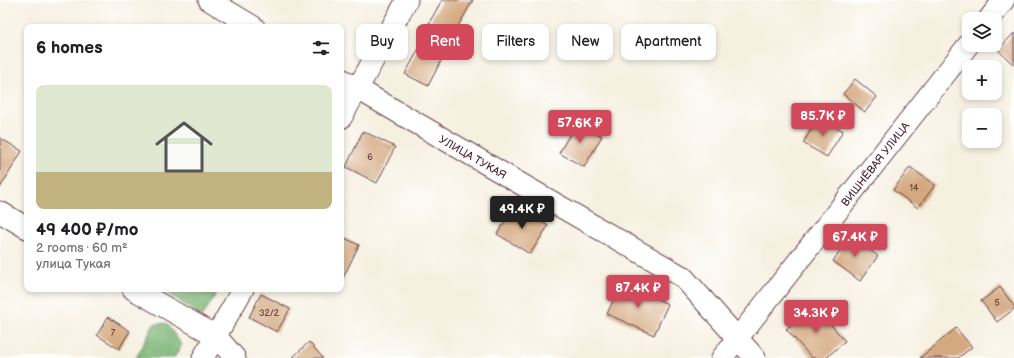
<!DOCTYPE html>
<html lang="en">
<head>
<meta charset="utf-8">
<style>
  :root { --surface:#fff; --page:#f2f2f2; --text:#202124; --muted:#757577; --line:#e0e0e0; --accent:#d1495b }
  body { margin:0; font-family:"Balsamiq Sans",sans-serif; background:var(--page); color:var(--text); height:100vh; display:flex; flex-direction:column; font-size:15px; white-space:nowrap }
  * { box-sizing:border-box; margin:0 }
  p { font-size:13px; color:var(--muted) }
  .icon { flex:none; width:22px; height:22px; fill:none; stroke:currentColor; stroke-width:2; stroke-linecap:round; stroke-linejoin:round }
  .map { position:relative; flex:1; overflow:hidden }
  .side { position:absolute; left:24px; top:24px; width:320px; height:268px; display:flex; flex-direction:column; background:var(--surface); border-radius:8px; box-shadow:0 2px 6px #0003 }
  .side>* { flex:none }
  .top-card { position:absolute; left:356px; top:24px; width:380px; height:36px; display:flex; gap:8px }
  .buttons { position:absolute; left:962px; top:12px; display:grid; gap:8px }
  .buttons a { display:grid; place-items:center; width:40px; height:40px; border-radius:8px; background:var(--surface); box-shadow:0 2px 6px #0003; font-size:20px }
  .price { position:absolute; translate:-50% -34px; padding:0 9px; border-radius:4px; background:var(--accent); color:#fff; font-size:13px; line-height:26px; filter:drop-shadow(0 1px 2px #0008) }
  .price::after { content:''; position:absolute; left:50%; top:24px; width:12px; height:9px; margin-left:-6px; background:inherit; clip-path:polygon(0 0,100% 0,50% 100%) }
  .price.selected { background:#222; color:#fff }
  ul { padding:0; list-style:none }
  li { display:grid; align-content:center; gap:8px; height:212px; padding:0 12px }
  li+li { border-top:1px solid var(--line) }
  li span { display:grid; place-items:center; height:124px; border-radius:8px; color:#555 }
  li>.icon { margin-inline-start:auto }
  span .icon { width:72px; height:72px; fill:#fffc; stroke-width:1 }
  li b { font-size:17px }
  h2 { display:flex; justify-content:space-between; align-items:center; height:48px; padding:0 12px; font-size:17px }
  .pill { padding:0 14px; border-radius:8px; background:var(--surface); box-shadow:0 2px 6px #0003; font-size:14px; line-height:36px }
  .pill.selected { background:var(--accent); color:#fff }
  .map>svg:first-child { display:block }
  .forest { fill:#78b372; stroke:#61694e }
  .building { fill:#d4a980 }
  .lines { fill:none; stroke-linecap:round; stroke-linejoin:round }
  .minor-casing { stroke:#643e46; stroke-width:23 }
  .minor { stroke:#fff; stroke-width:21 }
  .labels { text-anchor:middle; stroke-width:3.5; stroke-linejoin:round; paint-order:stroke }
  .number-label { font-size:9px; fill:#6c4240 }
  .street-label { font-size:11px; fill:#4a1f2b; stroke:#fff }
</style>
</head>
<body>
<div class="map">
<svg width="1014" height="358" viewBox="0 0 1014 358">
  <rect width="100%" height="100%" fill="#fff"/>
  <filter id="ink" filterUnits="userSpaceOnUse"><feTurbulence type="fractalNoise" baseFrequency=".025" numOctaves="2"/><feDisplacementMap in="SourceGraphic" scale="8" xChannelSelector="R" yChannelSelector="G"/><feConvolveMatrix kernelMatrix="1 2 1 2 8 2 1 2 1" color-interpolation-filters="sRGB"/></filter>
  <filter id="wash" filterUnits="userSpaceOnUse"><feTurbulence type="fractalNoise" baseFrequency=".012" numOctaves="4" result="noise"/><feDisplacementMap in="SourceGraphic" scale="16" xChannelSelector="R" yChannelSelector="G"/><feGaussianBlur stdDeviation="0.9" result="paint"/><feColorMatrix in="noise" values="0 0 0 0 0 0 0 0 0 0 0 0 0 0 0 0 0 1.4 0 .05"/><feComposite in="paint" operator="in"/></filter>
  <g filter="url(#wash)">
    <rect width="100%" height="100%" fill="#f6f0e0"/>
    <!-- forest -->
    <g class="forest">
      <path d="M169,289H219L202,317L167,292Z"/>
      <path d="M166,323L182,345L174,358H136L154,324Z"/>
    </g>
    <g id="blocks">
      <!-- building -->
      <g class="building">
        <path d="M442,0H473L442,54L444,55L428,86L405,74L432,25L429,23Z"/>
        <path d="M1014,33V65L998,50Z"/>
        <path d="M855,79L877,97L865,112L843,94Z"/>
        <path d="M819,117L843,131L827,157L803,143Z"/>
        <path d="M577,122L602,136L584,167L559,153Z"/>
        <path d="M363,131L395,147L377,183L346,167Z"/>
        <path d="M0,138L22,151L0,188Z"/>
        <path d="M910,167L935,185L918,208L893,190Z"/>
        <path d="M515,205L548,226L530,254L497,234Z"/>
        <path d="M341,236L359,245L341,282Z"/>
        <path d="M850,236L878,256L860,281L833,261Z"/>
        <path d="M621,283L668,304L654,335L607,314Z"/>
        <path d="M1000,287L1014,306V309L997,322L981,301Z"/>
        <path d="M261,294L290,309L277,332L249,317Z"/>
        <path d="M814,305L845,341L826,358H812L786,329Z"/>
        <path d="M108,317L130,331L119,349L97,335Z"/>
        <path d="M956,328L972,347L958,358H920Z"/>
        <path d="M309,342L323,358H292Z"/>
      </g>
    </g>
  </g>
  <g filter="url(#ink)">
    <use href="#blocks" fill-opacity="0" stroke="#643e46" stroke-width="1"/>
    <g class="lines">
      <defs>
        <g id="minor">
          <path d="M209,0L254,27"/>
          <path d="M989,19L1004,0"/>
          <path d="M341,79L514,180L683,277L755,358"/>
          <path d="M341,118L407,0"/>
          <path d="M0,212L27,228"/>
          <path d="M133,289L216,336L235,358"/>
          <path d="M203,358L243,289"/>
          <path d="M722,358L969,44"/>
        </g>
      </defs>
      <!-- minor casing -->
      <use href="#minor" class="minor-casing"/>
      <!-- minor -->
      <use href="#minor" class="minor"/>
    </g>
  </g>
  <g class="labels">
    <!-- number labels -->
    <g class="number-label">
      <text x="370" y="160">6</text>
      <text x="914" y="191">14</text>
      <text x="997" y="306">5</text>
      <text x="269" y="316">32/2</text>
      <text x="113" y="336">7</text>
    </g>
    <!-- street labels -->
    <g class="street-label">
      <text transform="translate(473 157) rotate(30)" y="4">УЛИЦА ТУКАЯ</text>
      <text transform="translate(875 164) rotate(-52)" y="4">ВИШНЁВАЯ УЛИЦА</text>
    </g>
  </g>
</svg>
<div class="buttons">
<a><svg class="icon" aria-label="layers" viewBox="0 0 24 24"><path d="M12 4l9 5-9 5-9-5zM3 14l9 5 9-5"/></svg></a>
<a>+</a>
<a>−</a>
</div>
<b class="price" style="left:823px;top:137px">85.7K ₽</b>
<b class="price" style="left:580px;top:144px">57.6K ₽</b>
<b class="price selected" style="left:522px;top:230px">49.4K ₽</b>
<b class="price" style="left:855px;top:258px">67.4K ₽</b>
<b class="price" style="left:638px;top:309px">87.4K ₽</b>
<b class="price" style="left:816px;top:334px">34.3K ₽</b>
<div class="top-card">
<a class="pill">Buy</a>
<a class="pill selected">Rent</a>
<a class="pill">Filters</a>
<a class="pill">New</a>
<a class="pill">Apartment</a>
</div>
<section class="side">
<h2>6 homes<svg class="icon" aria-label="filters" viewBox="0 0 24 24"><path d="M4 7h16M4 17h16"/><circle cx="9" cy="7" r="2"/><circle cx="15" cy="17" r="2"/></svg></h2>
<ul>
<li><span style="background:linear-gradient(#dfe7d0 70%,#c2b280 0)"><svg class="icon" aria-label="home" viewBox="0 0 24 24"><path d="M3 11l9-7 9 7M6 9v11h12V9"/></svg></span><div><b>49 400 ₽/mo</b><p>2 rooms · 60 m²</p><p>улица Тукая</p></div></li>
</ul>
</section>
</div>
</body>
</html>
